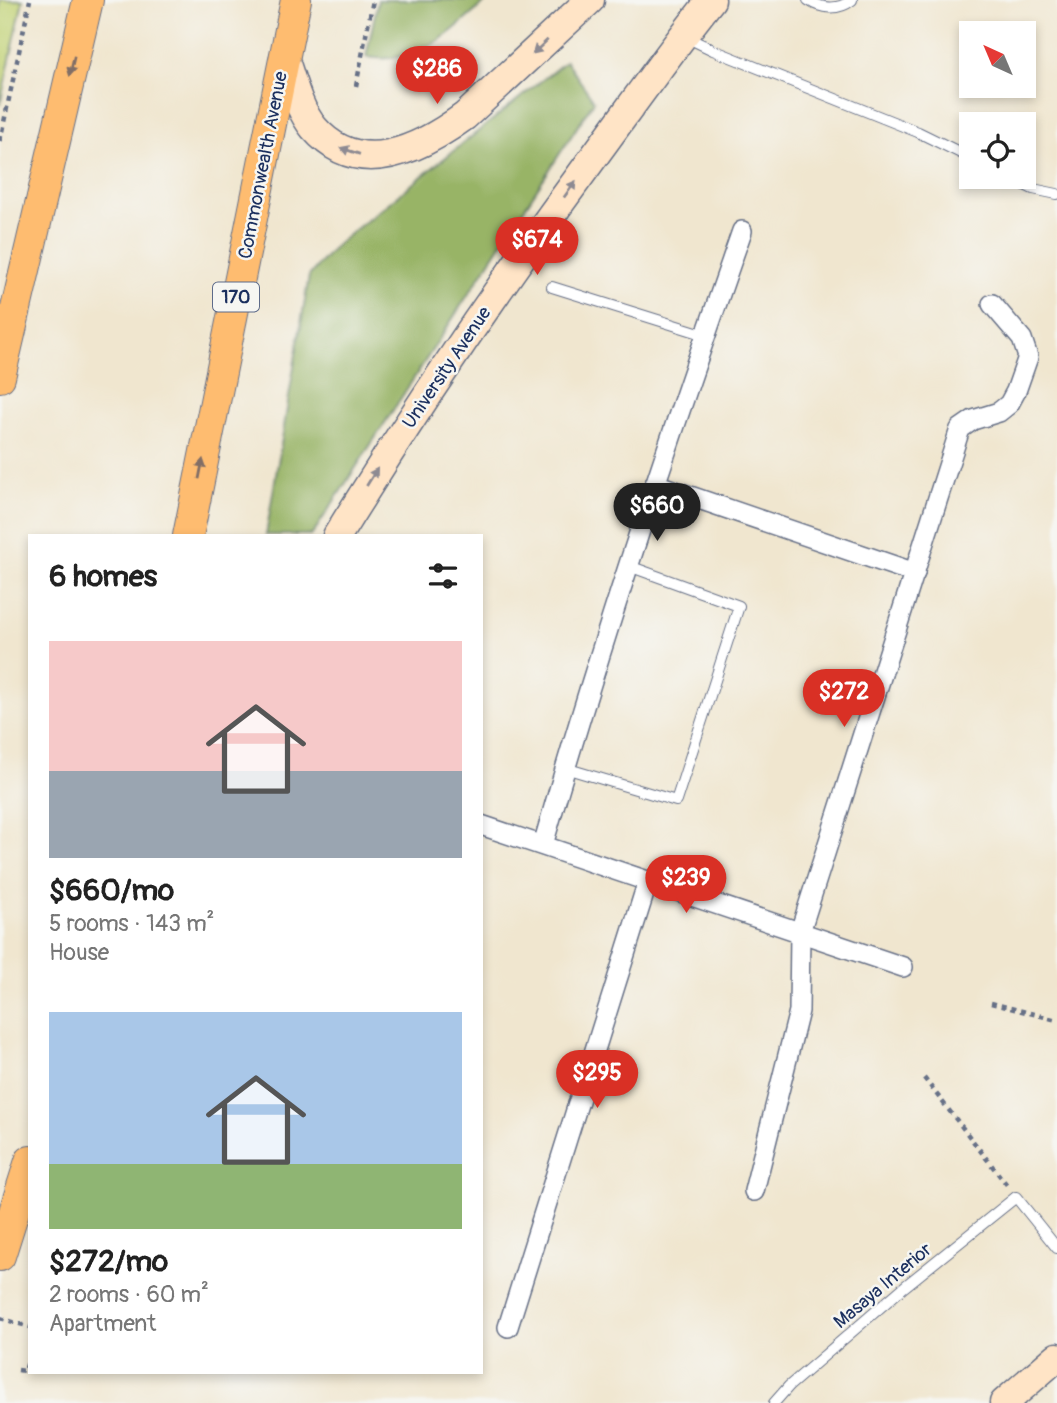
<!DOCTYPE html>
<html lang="en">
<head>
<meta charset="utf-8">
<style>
  :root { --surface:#fff; --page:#f6f6f6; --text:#222; --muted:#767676; --accent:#d93025 }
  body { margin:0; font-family:Pangolin,sans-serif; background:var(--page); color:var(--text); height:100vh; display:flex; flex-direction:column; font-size:26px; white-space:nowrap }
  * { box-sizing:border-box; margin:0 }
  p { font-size:23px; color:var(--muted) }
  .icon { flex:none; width:38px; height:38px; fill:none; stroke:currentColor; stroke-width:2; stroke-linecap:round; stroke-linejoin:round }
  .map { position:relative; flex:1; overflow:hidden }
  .drawer { position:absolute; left:28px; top:534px; width:455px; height:840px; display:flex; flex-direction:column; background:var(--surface); border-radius:0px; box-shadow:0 4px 10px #0003 }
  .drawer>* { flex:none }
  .needle { width:46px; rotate:316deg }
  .controls { position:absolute; left:959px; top:21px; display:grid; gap:14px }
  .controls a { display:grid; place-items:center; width:77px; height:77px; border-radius:0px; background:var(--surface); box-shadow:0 4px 10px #0003; font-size:35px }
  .price { position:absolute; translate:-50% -60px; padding:0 16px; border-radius:24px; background:var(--accent); color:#fff; font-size:23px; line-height:46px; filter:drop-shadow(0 2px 4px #0008) }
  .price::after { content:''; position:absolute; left:50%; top:42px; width:21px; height:16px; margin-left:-10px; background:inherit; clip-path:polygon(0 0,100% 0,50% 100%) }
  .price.selected { background:#222; color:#fff }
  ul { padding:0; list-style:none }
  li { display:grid; align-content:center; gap:14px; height:371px; padding:0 21px }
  li span { display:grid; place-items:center; height:217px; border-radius:0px; color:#555 }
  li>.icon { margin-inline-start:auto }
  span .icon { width:126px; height:126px; fill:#fffc; stroke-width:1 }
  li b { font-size:30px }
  h2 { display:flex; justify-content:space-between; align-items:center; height:84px; padding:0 21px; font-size:30px }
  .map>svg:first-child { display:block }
  .green { fill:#c1d275; stroke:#6e806a; stroke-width:2 }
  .forest { fill:#98b466; stroke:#5a7262; stroke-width:2 }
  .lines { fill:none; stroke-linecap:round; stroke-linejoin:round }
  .lane-casing { stroke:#666f86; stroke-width:12 }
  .street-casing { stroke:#666f86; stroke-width:22 }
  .secondary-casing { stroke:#666f86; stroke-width:31 }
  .primary-casing { stroke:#666f86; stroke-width:32 }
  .path { stroke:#666f86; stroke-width:4.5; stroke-dasharray:5 5; stroke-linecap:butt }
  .lane { stroke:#fff; stroke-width:10 }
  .street { stroke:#fff; stroke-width:19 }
  .secondary { stroke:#ffe4c6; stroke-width:28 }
  .primary { stroke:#febc70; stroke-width:30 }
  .oneway { fill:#8d8a92 }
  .oneway2 { fill:#816e66 }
  .labels { text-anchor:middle; stroke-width:5; stroke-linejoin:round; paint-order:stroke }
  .shield { fill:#f6f6f2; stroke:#5d6b8a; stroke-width:2 }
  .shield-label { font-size:18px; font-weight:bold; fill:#1b2f5e }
  .street-label { font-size:19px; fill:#1b2f5e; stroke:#f6f6f2 }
</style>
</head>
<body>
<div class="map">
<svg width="1057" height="1403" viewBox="0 0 1057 1403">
  <rect width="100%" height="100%" fill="#f6f6f2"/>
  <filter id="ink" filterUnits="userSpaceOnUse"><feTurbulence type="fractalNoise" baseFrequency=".0143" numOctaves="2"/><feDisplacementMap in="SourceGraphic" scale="14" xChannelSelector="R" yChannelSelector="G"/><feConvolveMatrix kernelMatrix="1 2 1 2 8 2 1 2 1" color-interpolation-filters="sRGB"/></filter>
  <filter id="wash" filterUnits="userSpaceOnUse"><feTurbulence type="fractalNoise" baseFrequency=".00686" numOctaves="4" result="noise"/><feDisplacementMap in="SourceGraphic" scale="28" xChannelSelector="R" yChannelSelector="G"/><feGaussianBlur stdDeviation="1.57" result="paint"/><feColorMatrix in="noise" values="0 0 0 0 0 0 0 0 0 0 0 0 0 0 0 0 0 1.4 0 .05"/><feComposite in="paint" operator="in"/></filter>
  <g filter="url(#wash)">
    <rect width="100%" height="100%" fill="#f0e6cf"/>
    <!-- green -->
    <path class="green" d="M0,0H23L0,105Z"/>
    <!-- forest -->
    <g class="forest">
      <path d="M378,0H488C451,32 419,66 366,57Z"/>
      <path d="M566,61L594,101L312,535H266L309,276L335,246Z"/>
    </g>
  </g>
  <g filter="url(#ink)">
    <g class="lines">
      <defs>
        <g id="lane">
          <path d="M808,0C821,9 838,11 852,0"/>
          <path d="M686,37L713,50L918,132L971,158"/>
          <path d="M1008,177L1033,189L1057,194"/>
          <path d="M552,287L706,335"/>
          <path d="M565,768L676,801L739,606L629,566"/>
          <path d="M774,1403L789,1386L904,1287L1016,1197L1057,1248"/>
        </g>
        <g id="street">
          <path d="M655,484L915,573"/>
          <path d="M481,825L903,967"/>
          <path d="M543,845C602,638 671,434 742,231"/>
          <path d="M754,1191L799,1011L800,932L960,429L973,420L999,412L1009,404L1016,391L1028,357L1022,339L992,304"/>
          <path d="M508,1327L648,881"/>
        </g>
        <g id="secondary">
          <path d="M284,58C292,80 298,109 314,128C359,180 420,149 465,116L590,0"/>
          <path d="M337,536C417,406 503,280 593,158C632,105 670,51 711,0"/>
          <path d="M1004,1403L1057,1357"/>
        </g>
        <g id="primary">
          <path d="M0,377L88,0"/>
          <path d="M188,536L296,0"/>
          <path d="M0,1256L30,1161"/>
        </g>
      </defs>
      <!-- lane casing -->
      <use href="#lane" class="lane-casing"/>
      <!-- street casing -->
      <use href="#street" class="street-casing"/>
      <!-- secondary casing -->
      <use href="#secondary" class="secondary-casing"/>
      <!-- primary casing -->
      <use href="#primary" class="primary-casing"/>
      <!-- path -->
      <g class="path">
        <path d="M356,86L373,0"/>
        <path d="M0,141L30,0"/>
        <path d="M991,1003L1057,1020"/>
        <path d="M924,1078L1007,1185"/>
        <path d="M0,1318L30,1327"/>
        <path d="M18,1370L25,1371L30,1356"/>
      </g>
      <!-- lane -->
      <use href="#lane" class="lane"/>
      <!-- street -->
      <use href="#street" class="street"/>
      <!-- secondary -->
      <use href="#secondary" class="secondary"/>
      <!-- primary -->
      <use href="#primary" class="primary"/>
    </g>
    <!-- one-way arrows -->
    <defs><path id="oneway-solid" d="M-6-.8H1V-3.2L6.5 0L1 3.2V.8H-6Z" transform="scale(1.75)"/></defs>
    <g class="oneway">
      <use href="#oneway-solid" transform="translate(540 47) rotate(137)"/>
      <use href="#oneway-solid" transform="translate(350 151) rotate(-161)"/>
      <use href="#oneway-solid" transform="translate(570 189) rotate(-54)"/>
      <use href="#oneway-solid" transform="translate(372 477) rotate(-58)"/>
    </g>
    <g class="oneway2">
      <use href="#oneway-solid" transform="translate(72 66) rotate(103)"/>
      <use href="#oneway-solid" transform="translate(201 469) rotate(-79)"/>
    </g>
  </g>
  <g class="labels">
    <!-- shield labels -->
    <rect class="shield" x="213" y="282.5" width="46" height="29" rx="5"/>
    <g class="shield-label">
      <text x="236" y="303">170</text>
    </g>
    <!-- street labels -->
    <g class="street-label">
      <text transform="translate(262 165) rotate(-79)" y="7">Commonwealth Avenue</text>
      <text transform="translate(446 367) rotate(-56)" y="7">University Avenue</text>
      <text transform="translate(882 1285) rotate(-40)" y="7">Masaya Interior</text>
    </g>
  </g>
</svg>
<div class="controls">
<a><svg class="needle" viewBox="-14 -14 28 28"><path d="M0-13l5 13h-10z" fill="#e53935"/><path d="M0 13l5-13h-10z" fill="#767676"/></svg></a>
<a><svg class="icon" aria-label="locate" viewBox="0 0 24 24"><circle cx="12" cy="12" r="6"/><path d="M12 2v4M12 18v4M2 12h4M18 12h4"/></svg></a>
</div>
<b class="price" style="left:437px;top:106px">$286</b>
<b class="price" style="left:537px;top:277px">$674</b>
<b class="price selected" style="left:657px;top:543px">$660</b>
<b class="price" style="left:844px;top:729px">$272</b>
<b class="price" style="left:686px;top:915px">$239</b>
<b class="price" style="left:597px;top:1110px">$295</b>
<section class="drawer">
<h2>6 homes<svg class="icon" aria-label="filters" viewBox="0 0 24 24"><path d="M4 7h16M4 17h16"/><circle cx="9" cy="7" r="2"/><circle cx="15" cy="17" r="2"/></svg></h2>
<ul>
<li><span style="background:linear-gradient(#f6c9c9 60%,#9aa5b1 0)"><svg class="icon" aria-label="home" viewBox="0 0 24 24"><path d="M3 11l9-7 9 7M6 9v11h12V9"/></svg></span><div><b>$660/mo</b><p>5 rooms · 143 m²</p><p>House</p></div></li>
<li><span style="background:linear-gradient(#a9c7e8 70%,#8fb573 0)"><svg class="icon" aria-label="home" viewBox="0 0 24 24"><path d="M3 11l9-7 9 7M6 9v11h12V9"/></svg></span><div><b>$272/mo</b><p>2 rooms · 60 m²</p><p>Apartment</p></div></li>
</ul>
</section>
</div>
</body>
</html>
